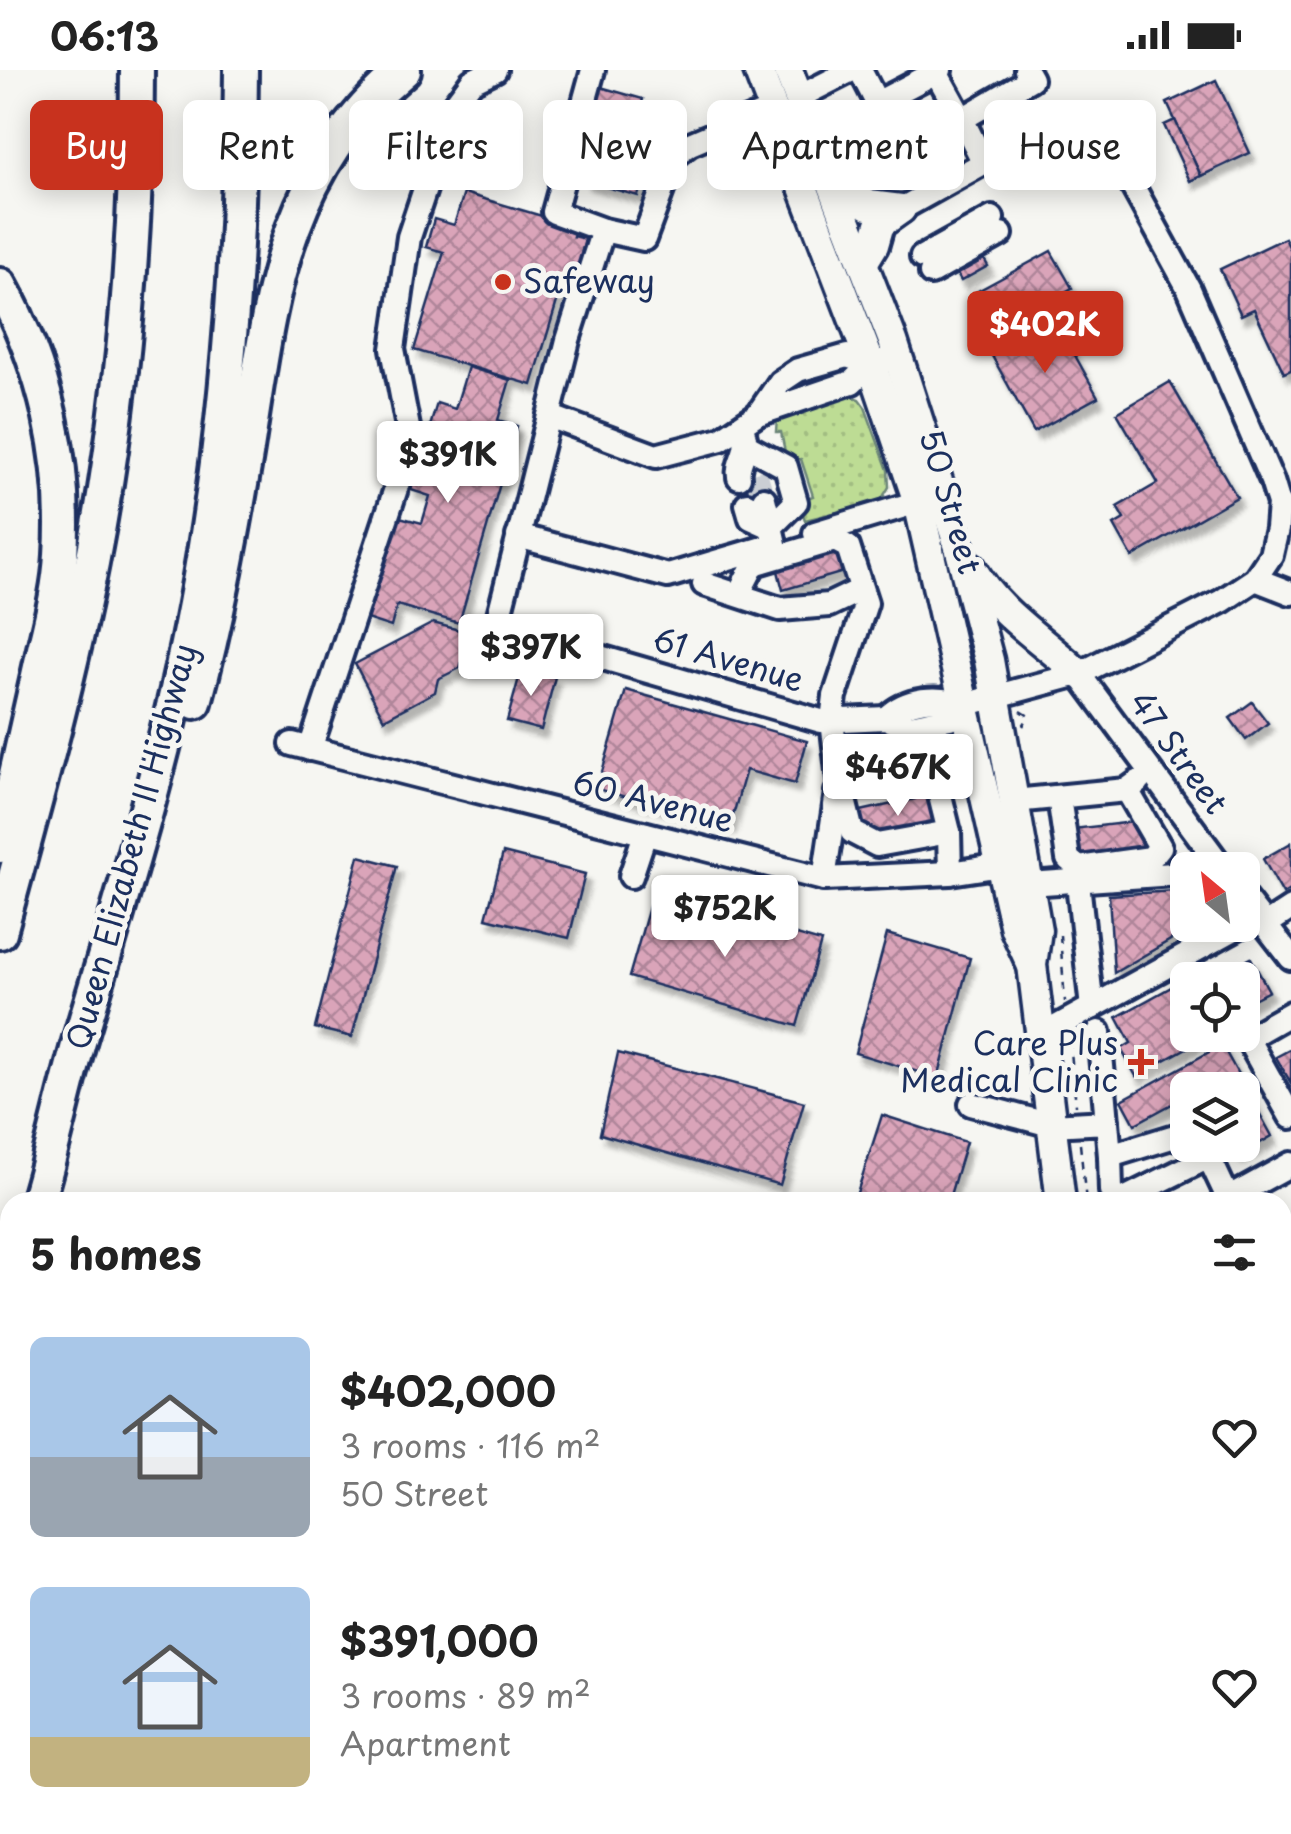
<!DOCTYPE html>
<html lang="en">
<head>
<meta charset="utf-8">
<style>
  :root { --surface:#fff; --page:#f6f6f6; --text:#222; --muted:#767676; --accent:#c8321e }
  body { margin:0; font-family:"Playpen Sans",sans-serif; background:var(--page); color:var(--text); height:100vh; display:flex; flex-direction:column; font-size:38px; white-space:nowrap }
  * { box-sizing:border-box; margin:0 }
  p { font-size:32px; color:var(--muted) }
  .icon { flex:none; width:55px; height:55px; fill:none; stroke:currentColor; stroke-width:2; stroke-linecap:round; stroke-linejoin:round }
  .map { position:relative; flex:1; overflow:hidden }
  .sheet { position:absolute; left:0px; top:1122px; width:1292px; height:642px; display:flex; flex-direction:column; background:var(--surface); border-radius:30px 30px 0 0; box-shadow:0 5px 25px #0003 }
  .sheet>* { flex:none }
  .banner { position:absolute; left:30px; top:30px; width:1232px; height:90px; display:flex; gap:20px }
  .needle { width:65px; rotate:331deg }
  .buttons { position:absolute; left:1170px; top:782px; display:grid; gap:20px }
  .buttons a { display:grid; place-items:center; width:90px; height:90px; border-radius:15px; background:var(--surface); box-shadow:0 5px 25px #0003; font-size:50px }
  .price { position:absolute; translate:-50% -85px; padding:0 22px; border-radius:10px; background:#fff; color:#222; font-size:32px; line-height:65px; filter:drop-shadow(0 2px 5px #0008) }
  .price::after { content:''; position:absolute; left:50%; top:60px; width:30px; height:22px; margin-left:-15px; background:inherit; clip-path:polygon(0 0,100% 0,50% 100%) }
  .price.active { background:var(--accent); color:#fff }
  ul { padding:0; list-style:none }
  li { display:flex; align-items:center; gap:30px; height:250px; padding:0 30px }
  li span { display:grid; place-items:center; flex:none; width:280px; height:200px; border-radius:15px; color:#555 }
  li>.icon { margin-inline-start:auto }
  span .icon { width:120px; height:120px; fill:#fffc; stroke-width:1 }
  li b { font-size:42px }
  h2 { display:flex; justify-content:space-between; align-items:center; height:120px; padding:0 30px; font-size:42px }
  .chip { padding:0 35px; border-radius:15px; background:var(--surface); box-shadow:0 5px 25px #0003; font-size:35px; line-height:90px }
  .chip.active { background:var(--accent); color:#fff }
  .status { display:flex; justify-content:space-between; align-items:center; height:70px; padding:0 50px; background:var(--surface); direction:ltr }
  .status svg { height:28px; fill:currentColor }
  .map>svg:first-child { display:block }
  .grass { fill:url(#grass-dots); stroke:#6c8679; stroke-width:2.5 }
  .building { fill:url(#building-cross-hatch); stroke:#1b2f5e; stroke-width:2.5; filter:url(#shadow) }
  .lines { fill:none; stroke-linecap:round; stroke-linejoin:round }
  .minor-tunnel { stroke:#caced4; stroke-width:22; stroke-dasharray:22 11; stroke-linecap:butt }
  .minor-casing { stroke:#1b2f5e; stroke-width:30 }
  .major-casing { stroke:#1b2f5e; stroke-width:35 }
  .highway-casing { stroke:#1b2f5e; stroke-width:40 }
  .path { stroke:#1b2f5e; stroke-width:2.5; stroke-dasharray:8 8; stroke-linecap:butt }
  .minor { stroke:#f6f6f2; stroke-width:22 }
  .major { stroke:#f6f6f2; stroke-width:28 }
  .highway { stroke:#f6f6f2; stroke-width:32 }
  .poi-dot { fill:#c8321e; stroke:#f6f6f2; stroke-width:4 }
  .labels { text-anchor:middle; stroke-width:10; stroke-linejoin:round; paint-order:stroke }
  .poi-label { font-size:32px; fill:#1b2f5e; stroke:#f6f6f2; text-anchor:start }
  .street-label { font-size:32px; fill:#1b2f5e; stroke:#f6f6f2 }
</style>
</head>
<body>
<div class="status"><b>06:13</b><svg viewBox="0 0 49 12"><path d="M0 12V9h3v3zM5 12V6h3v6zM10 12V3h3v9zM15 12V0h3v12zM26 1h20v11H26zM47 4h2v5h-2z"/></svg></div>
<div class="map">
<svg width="1291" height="1764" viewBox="0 0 1291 1764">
  <defs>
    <pattern id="grass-dots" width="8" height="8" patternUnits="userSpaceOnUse" patternTransform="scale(2.5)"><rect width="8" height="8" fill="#bddc94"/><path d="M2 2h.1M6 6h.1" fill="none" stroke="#a2bd82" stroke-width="1.8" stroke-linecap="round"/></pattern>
    <pattern id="building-cross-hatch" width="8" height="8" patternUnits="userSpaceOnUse" patternTransform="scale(2.5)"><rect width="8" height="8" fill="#daa4b9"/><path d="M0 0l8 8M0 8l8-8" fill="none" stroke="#b0869a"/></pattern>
    <filter id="shadow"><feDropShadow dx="5" dy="8" stdDeviation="2.5" flood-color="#0004"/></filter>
  </defs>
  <rect width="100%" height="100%" fill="#f6f6f2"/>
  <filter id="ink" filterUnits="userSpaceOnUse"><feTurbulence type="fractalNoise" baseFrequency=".01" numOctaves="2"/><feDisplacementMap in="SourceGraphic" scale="20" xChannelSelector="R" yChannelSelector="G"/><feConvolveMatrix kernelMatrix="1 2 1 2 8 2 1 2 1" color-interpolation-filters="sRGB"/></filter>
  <g filter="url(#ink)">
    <!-- grass -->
    <path class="grass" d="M839,322L859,329L865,337L888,400L889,417L880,432L805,450L798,431L813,426L801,389L787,392L781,362H776L777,347Z"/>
    <!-- building -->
    <g class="building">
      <path d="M1216,10L1250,83L1201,106L1167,33Z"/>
      <path d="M597,16L643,29L631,71L652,78L638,126L585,111L592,88L578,85Z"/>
      <path d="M1175,50L1201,106L1190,111L1164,55Z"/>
      <path d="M464,123L576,156L573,166L585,169L582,181L593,184L588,199L577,196L567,228L559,225L532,315L414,280L444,182L426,177L434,149L454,155Z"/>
      <path d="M1285,168L1291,181V300L1284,303L1254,239L1241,245L1220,199Z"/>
      <path d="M937,170L980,182L988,196L961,211Z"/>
      <path d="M1051,181L1072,218L997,259L976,222Z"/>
      <path d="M1056,251L1098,327L1034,362L992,286Z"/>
      <path d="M468,297L510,310L498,350L517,356L459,553L397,535L391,557L366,549L396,446L422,453L430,426L411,420L437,333L455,339Z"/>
      <path d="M1170,312L1237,427L1132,487L1114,455L1124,449L1117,437L1158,413L1117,343Z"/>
      <path d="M838,479L844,502L783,520L777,497Z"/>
      <path d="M433,553L470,563L460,598L438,609L435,622L384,649L355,594Z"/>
      <path d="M522,597L555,607L541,660L507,651Z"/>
      <path d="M626,620L807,671L795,714L746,700L730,756L597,719Z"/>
      <path d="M1252,632L1268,653L1246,670L1230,648Z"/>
      <path d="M928,721L937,758L878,771L860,761L856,742L915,729L914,724Z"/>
      <path d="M1133,752L1152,776L1147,784L1075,791L1072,759Z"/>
      <path d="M1291,773V819L1283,824L1263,789Z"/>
      <path d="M503,783L585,804L569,868L486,848Z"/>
      <path d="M359,786L397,796L352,967L315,958Z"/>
      <path d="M1176,821L1184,862L1114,903L1109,825Z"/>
      <path d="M653,823L821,872L797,956L629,907Z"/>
      <path d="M887,864L970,888L938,1008L855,983Z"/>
      <path d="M1251,888L1269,921L1242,935V910H1222L1220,905Z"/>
      <path d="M1175,915L1184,931L1188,929V965H1210L1136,1006L1121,979L1131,973L1117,947Z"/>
      <path d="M1222,975L1272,1066L1238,1086L1232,1075H1242V1020H1188V1031L1185,1027L1135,1054L1122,1030Z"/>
      <path d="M1291,979V1013L1276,987Z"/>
      <path d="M618,983L804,1032L780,1115L600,1064Z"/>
      <path d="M882,1045L966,1072L948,1132H854Z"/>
      <path d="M1282,1365L1291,1380V1458L1282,1463Z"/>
      <path d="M1282,1728L1291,1744V1764H1223L1218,1755H1282Z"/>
    </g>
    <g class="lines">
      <!-- minor-tunnel -->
      <path class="minor-tunnel" d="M756,402L764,429"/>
      <defs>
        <g id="minor">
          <path d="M593,0L554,142L603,160L644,169L675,85L690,74L773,39"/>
          <path d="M860,0L877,33L940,0"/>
          <path d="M936,2L962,49"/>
          <path d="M799,27L852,0"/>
          <path d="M984,93L962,49L1031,9L1026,0"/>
          <path d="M603,160L568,270L496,557L821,651L886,648L905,657L950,648L964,635L1079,604L1222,531L1255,509L1271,485L1277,459L1279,434L1272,411L1189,219L1098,53L1072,47L1057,52L901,139"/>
          <path d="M922,187L992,148"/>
          <path d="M931,203L1001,164"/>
          <path d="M758,344L780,312L798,300L847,286L871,294"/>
          <path d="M549,346L656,386L721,369L758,344L852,312L871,294L899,286"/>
          <path d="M747,376L786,397L796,432L771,457L775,474"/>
          <path d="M739,407C736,391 750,383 744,364"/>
          <path d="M747,434L751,448L771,457L764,429"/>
          <path d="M815,463L918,432"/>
          <path d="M518,466L668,506L766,477"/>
          <path d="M1255,509L1291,523"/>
          <path d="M704,514L780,539L829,535L852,524"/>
          <path d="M739,523L754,494L835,470L848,477L866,533L835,626L832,651L839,709L932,693L949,762L950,803"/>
          <path d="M1079,604L1224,800"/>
          <path d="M886,648C906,628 938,625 964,635"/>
          <path d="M292,674L824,809L950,803L1002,795"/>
          <path d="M310,679L411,373L393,279L409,167L452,38L472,11L495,0"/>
          <path d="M839,709L852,762L877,775L949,762"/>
          <path d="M1059,727L1068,789L1079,798L1151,788L1160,777L1127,720"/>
          <path d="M1014,731L1127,720L1138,712"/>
          <path d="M631,806L645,764"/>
          <path d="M824,809L837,722"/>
          <path d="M1078,813L1092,938"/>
          <path d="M1029,814L1188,803"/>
          <path d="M1242,825L1291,888"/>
          <path d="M1265,855L1291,838"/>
          <path d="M1291,943L1247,968L1291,1047"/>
          <path d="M1099,962L1107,1052"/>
          <path d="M1040,966L1258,846"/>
          <path d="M971,1034L1051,1055L1107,1052L1110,1086L1188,1062"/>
          <path d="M1201,1078L1214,1098L1230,1132"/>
          <path d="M1110,1086L1111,1121L1117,1127L1126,1128L1207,1088"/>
          <path d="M1222,1132L1291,1094"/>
          <path d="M1282,1227L1291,1243"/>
          <path d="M1282,1320L1291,1335"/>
          <path d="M1282,1498L1291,1494"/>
          <path d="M1282,1694L1291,1690"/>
          <path d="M102,1755L133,1764"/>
          <path d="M963,1755L966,1764"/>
          <path d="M394,1764L400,1755"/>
          <path d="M645,1764L661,1755"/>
          <path d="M1202,1764L1212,1761L1215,1764"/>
        </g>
        <g id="major">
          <path d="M758,0L876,308L918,432L1015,859L1031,894"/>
          <path d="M788,0L893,271L959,477L989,590L1037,860L1032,895L1061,1132"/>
          <path d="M834,115L869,135L901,139"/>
          <path d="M863,193L874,175L880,154L901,139"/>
          <path d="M971,497C997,543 1042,569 1079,604"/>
          <path d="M1125,1755L1128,1764"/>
          <path d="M1151,1755L1154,1764"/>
        </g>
        <g id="highway">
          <path d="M0,215C45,296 67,392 61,485C59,523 48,560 40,597C27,657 13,716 0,776"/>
          <path d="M195,632C217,551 232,468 246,385C270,235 279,105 404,0"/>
          <path d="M0,862C33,740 68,617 92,493C123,333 137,162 137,0"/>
          <path d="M37,1132C53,1079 64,1025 79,972C122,827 167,683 195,534C228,359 240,178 241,0"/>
          <path d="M0,1258L10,1222"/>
        </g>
      </defs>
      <!-- minor casing -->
      <use href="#minor" class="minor-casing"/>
      <!-- major casing -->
      <use href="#major" class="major-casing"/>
      <!-- highway casing -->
      <use href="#highway" class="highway-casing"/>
      <!-- path -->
      <g class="path">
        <path d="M1021,641L1029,646L1023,656"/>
        <path d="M1060,865L1065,932"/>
        <path d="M1070,970L1076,1036"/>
        <path d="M1080,1074L1086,1132"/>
        <path d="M847,1755L850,1764"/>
        <path d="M1096,1764V1755"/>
      </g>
      <!-- minor -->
      <use href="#minor" class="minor"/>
      <!-- major -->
      <use href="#major" class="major"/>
      <!-- highway -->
      <use href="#highway" class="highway"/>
    </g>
  </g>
  <!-- markers -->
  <g class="poi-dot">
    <circle cx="503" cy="212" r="10"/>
    <path d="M1136 977h10v10h10v10h-10v10h-10v-10h-10v-10h10z"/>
  </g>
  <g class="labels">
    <!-- poi labels -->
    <g class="poi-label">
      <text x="523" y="223">Safeway</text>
      <text x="1118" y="985" text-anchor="end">Care Plus<tspan x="1118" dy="37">Medical Clinic</tspan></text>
    </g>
    <!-- street labels -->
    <g class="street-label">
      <text transform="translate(950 432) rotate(74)" y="11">50 Street</text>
      <text transform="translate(728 590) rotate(16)" y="11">61 Avenue</text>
      <text transform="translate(1178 683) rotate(54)" y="11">47 Street</text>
      <text transform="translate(653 732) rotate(14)" y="11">60 Avenue</text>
      <text transform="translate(132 777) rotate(-75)" y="11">Queen Elizabeth II Highway</text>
    </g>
  </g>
</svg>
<div class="buttons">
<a><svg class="needle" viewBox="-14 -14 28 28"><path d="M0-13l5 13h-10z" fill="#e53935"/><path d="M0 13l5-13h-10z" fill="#767676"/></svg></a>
<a><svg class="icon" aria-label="locate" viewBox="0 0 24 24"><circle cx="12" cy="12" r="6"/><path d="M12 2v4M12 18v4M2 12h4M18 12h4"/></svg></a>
<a><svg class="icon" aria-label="layers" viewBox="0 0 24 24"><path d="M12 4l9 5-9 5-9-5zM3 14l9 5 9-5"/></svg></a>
</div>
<b class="price active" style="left:1045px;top:306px">$402K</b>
<b class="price" style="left:448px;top:436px">$391K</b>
<b class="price" style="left:531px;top:629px">$397K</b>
<b class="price" style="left:898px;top:749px">$467K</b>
<b class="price" style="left:725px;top:890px">$752K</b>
<div class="banner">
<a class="chip active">Buy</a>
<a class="chip">Rent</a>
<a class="chip">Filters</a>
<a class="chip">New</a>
<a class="chip">Apartment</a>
<a class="chip">House</a>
</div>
<section class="sheet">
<h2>5 homes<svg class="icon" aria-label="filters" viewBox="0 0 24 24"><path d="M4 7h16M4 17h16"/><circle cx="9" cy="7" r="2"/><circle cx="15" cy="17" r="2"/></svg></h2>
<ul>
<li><span style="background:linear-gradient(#a9c7e8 60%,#9aa5b1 0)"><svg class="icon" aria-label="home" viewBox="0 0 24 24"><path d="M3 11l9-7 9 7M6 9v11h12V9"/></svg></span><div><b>$402,000</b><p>3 rooms · 116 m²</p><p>50 Street</p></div><svg class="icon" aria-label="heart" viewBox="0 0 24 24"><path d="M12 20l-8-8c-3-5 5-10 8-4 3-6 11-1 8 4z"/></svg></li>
<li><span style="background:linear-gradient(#a9c7e8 75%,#c2b280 0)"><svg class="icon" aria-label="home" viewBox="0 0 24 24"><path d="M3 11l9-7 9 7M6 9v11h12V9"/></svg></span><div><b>$391,000</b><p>3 rooms · 89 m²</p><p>Apartment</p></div><svg class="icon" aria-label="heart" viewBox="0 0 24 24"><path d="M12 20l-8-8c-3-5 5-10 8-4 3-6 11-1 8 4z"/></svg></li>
</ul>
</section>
</div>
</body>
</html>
